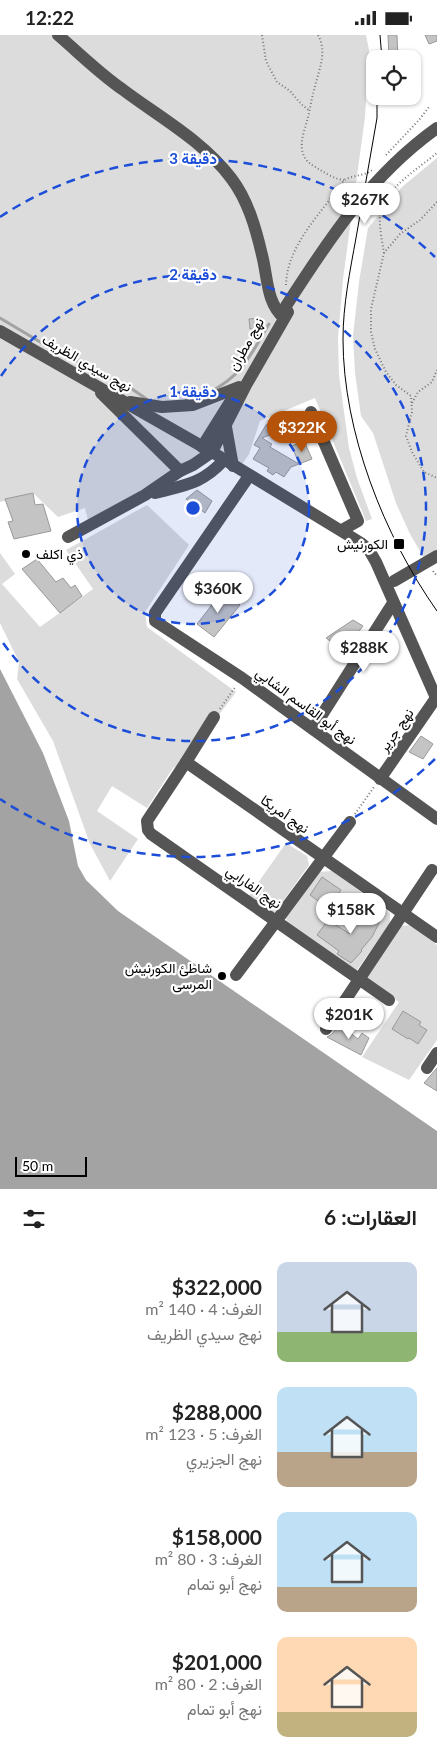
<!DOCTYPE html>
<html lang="ar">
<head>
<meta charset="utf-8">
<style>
  :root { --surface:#fff; --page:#f6f6f6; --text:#222; --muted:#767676; --accent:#b45309 }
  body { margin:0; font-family:Lato,Vazirmatn,sans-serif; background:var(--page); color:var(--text); direction:rtl; height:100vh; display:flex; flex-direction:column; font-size:19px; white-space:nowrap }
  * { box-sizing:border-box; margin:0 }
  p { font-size:16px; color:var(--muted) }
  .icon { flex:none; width:28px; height:28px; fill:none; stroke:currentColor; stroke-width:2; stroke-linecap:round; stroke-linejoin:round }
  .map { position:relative; height:1154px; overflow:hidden; direction:ltr }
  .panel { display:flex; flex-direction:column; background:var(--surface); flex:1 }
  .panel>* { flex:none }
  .controls { position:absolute; left:366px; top:15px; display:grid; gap:10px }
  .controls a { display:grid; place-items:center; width:55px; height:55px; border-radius:10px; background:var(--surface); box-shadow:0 1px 4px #0004; font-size:25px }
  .scale { position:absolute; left:15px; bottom:12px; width:72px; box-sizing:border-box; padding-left:5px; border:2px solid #000; border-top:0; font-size:14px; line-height:18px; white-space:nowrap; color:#000; -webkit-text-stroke:4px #fff; paint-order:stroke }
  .price { position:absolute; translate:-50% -42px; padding:0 11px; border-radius:18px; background:#fff; color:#222; font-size:16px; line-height:32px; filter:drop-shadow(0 1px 2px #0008) }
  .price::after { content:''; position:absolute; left:50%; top:30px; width:15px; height:11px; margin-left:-8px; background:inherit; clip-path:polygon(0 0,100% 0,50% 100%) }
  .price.selected { background:var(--accent); color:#fff }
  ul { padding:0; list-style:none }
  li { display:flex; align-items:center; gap:15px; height:125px; padding:0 20px }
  li span { display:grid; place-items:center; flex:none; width:140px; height:100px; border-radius:10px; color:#555 }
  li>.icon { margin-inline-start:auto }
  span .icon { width:60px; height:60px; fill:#fffc; stroke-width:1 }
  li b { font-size:21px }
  h2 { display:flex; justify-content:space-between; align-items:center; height:60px; padding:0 20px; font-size:21px }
  .status { display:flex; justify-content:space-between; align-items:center; height:35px; padding:0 25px; background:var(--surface); direction:ltr }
  .status svg { height:14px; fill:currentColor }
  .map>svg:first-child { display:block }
  .green { fill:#dcdcdc }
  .water { fill:#a3a3a3 }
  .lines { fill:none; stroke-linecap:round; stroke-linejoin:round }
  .stream { stroke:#a3a3a3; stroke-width:3 }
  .building { fill:#c4c4c4; stroke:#999 }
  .path { stroke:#777; stroke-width:2; stroke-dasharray:1 2.5; stroke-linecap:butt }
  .minor { stroke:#555; stroke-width:12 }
  .tram { stroke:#000; stroke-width:1 }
  .minor-bridge { stroke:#555; stroke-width:12 }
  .ring { fill:none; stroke:#1d4ed8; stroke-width:2.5; stroke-dasharray:9 6 }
  .poi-dot { fill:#000; stroke:#fff; stroke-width:2 }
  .labels { text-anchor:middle; stroke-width:4.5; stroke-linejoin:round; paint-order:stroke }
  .street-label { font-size:14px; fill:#000; stroke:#fff }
  .poi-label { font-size:14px; fill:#000; stroke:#fff; text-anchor:end }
  .centre { fill:#1d4ed8; stroke:#fff; stroke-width:2.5 }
  .ring-label { font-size:15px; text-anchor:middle; font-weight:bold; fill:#1d4ed8; stroke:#fff; stroke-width:4.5; stroke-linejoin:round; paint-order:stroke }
</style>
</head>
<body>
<div class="status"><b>12:22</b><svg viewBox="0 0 49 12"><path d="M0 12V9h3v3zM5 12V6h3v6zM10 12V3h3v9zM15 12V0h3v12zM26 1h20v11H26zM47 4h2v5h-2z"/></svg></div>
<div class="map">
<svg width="437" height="1154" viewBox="0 0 437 1154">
  <rect width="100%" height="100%" fill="#fff"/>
  <!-- green -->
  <g class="green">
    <path d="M0,0H366L369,15L365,82L343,244L338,303L339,340L349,413L357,443L372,484L366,486L315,363L260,386L249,419L241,431L201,419L170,439L88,485L85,473L58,482L33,458L0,467Z"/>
    <path d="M437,123V515L424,523L410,499L396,468L373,398L361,381L355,338L353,301L359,247L368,193L402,152Z"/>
    <path d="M147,470L189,510L145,577L147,592L236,657L183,728L173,733L147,773L112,751L97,776L138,804L110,846L90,809L53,706L17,644L19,627L0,588V518L15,539L2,549L40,592L93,554L66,515Z"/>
    <path d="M286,808L307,821L309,830L273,880L248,862Z"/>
    <path d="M332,836L390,878V888L357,935L350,936L287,891L286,882L318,837Z"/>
    <path d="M410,890L437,910V1005L409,1045L362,1022L399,967L367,944L366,939L400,891Z"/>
  </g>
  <!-- water -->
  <path class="water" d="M0,634L43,718L69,786L78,831L86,845L118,876L437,1096V1154H0Z"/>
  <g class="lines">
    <!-- stream -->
    <g class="stream">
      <path d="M0,283L57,317L132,354L148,365"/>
      <path d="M210,357C243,340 251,319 269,289"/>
      <path d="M186,365L200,361"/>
    </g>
  </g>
  <!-- building -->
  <g class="building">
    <path d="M388,0H397L398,24H389Z"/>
    <path d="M425,0H437V6L429,9Z"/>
    <path d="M261,283L262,294H250L249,284Z"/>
    <path d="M290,380L295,390L262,403L272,409L270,412L299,429L291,432L284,442L276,437L273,440L267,436L269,433L253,424L260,413L254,410L266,390Z"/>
    <path d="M304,406L312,424L299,429L292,411Z"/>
    <path d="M197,455L212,466L205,478L186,464Z"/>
    <path d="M33,458L35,470L43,469L51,496L14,504L8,487L13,486L5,464Z"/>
    <path d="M37,524L56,547L63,543L71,553L75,550L82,561L60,578L22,534Z"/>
    <path d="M222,557L240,570L214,602L197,589Z"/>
    <path d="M353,585L363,591L344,616L326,603Z"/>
    <path d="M421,701L433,709L423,724L409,717Z"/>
    <path d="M322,842L341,855L328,873L310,860Z"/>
    <path d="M369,872L382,882L372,902L361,915L362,916L351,928L337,919L339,916L317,900L328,885L350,899Z"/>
    <path d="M403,976L421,987L419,990L427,995L418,1009L409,1003L408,1004L392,994Z"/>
    <path d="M339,989L358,1004L362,998L369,1003L361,1020L327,1002L332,999Z"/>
    <path d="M437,1033V1056L424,1048Z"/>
  </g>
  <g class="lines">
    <!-- path -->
    <g class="path">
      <path d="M262,0L266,26L277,47L290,56L301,69L310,76"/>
      <path d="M318,0C328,18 318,37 314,55C311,65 310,76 307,86C304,97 298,111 305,123C307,127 312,130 317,133C325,138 334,144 344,145"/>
      <path d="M386,120L419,85L429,72"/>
      <path d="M437,167L420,185L400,199L384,218L371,274V297L375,314L386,337L396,350L411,361L412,377L406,401L412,417L424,437L437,443"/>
      <path d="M384,218C382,206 379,191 380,179C382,156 420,132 437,118"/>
      <path d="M286,250C287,209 323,177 344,145C353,140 365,141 372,135"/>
      <path d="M412,368L418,357L432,347L437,335"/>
      <path d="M433,536L437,541"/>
      <path d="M220,674L236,651"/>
      <path d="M355,779L374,752"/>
    </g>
    <!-- minor -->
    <g class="minor">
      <path d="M58,0C79,18 99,38 122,54C159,82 202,105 231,143C248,165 256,194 262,220C268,243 266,267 284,283"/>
      <path d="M0,296L212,417L361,508L369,515L376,527L437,665"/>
      <path d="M101,358L180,436"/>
      <path d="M130,367L162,372L193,370L239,352"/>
      <path d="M311,377L358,486L342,495"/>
      <path d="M226,392L233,431"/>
      <path d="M202,412L232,364"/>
      <path d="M249,441L155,578V586L242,643L437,784"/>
      <path d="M155,458C185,450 202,449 224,425"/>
      <path d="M68,502L145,460L180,436L193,430L212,417L246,350L288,277"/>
      <path d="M394,546L437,521"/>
      <path d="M313,694L393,568"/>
      <path d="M186,727L214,682"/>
      <path d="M380,744L436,663"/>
      <path d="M236,940L350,787"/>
      <path d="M389,965L151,799L148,795L147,786L186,727L437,902"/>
      <path d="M326,994L432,835"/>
      <path d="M427,1033L437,1018"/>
    </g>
    <!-- tram -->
    <g class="tram">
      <path d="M380,0L382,24"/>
      <path d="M377,61V83C370,123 363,163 356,203C350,236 343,270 343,304C343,397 384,501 437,576"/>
    </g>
    <!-- minor-bridge -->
    <path class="minor-bridge" d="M286,271C329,204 371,140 437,93"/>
  </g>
  <!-- distance rings -->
  <circle cx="193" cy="473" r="116" fill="#1d4ed8" fill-opacity=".12"/>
  <g class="ring">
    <circle cx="193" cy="473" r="116"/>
    <path d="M1 341A233 233 0 1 1 1 605"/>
    <path d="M435 724A349 349 0 0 1 0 764M0 182A349 349 0 0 1 435 222"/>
  </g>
  <!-- markers -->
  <g class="poi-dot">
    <rect x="393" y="503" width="12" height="12" rx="2.5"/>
    <circle cx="26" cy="519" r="5"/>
    <circle cx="222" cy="941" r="5"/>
  </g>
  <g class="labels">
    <!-- street labels -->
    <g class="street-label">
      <text transform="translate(246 309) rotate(-61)" y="5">نهج مطران</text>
      <text transform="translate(87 328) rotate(30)" y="5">نهج سيدي الظريف</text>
      <text transform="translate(306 671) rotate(36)" y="5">نهج أبو القاسم الشابي</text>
      <text transform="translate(396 695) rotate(-55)" y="5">نهج جرير</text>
      <text transform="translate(285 779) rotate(35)" y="5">نهج أمريكا</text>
      <text transform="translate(254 852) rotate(35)" y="5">نهج الفارابي</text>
    </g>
    <!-- poi labels -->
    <g class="poi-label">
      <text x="388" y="514">الكورنيش</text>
      <text x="36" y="524" text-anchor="start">ذي اكلف</text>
      <text x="212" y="938">شاطئ الكورنيش<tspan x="212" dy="16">المرسى</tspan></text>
    </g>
  </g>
  <circle cx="193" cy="473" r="8" class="centre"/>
  <g class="ring-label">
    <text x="193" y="129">3 دقيقة</text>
    <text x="193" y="245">2 دقيقة</text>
    <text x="193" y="362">1 دقيقة</text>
  </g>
</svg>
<div class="controls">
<a><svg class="icon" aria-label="locate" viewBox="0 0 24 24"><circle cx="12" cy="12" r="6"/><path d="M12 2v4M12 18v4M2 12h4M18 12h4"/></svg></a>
</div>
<div class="scale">50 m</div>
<b class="price" style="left:365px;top:190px">$267K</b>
<b class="price selected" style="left:302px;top:418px">$322K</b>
<b class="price" style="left:218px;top:579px">$360K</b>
<b class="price" style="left:364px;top:638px">$288K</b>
<b class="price" style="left:351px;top:900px">$158K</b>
<b class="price" style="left:349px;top:1005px">$201K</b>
</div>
<section class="panel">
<h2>العقارات: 6<svg class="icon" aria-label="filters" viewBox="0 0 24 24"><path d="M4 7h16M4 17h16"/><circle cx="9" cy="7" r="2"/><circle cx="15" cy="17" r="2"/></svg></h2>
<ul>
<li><span style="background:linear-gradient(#c9d6e8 70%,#8fb573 0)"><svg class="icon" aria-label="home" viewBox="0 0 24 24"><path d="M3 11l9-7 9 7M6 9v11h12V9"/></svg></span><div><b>$322,000</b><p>الغرف: 4 · 140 m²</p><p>نهج سيدي الظريف</p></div></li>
<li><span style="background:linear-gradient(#bfe0f5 65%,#b9a48a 0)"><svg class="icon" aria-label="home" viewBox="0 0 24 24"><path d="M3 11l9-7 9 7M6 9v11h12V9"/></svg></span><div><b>$288,000</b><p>الغرف: 5 · 123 m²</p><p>نهج الجزيري</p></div></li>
<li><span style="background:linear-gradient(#bfe0f5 75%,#b9a48a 0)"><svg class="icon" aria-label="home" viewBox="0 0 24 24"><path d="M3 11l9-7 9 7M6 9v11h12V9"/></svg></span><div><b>$158,000</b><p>الغرف: 3 · 80 m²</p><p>نهج أبو تمام</p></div></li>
<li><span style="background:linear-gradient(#ffd9b3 75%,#c2b280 0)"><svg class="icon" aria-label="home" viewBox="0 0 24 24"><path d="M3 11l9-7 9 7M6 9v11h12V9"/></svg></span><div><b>$201,000</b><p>الغرف: 2 · 80 m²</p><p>نهج أبو تمام</p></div></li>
</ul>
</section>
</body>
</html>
